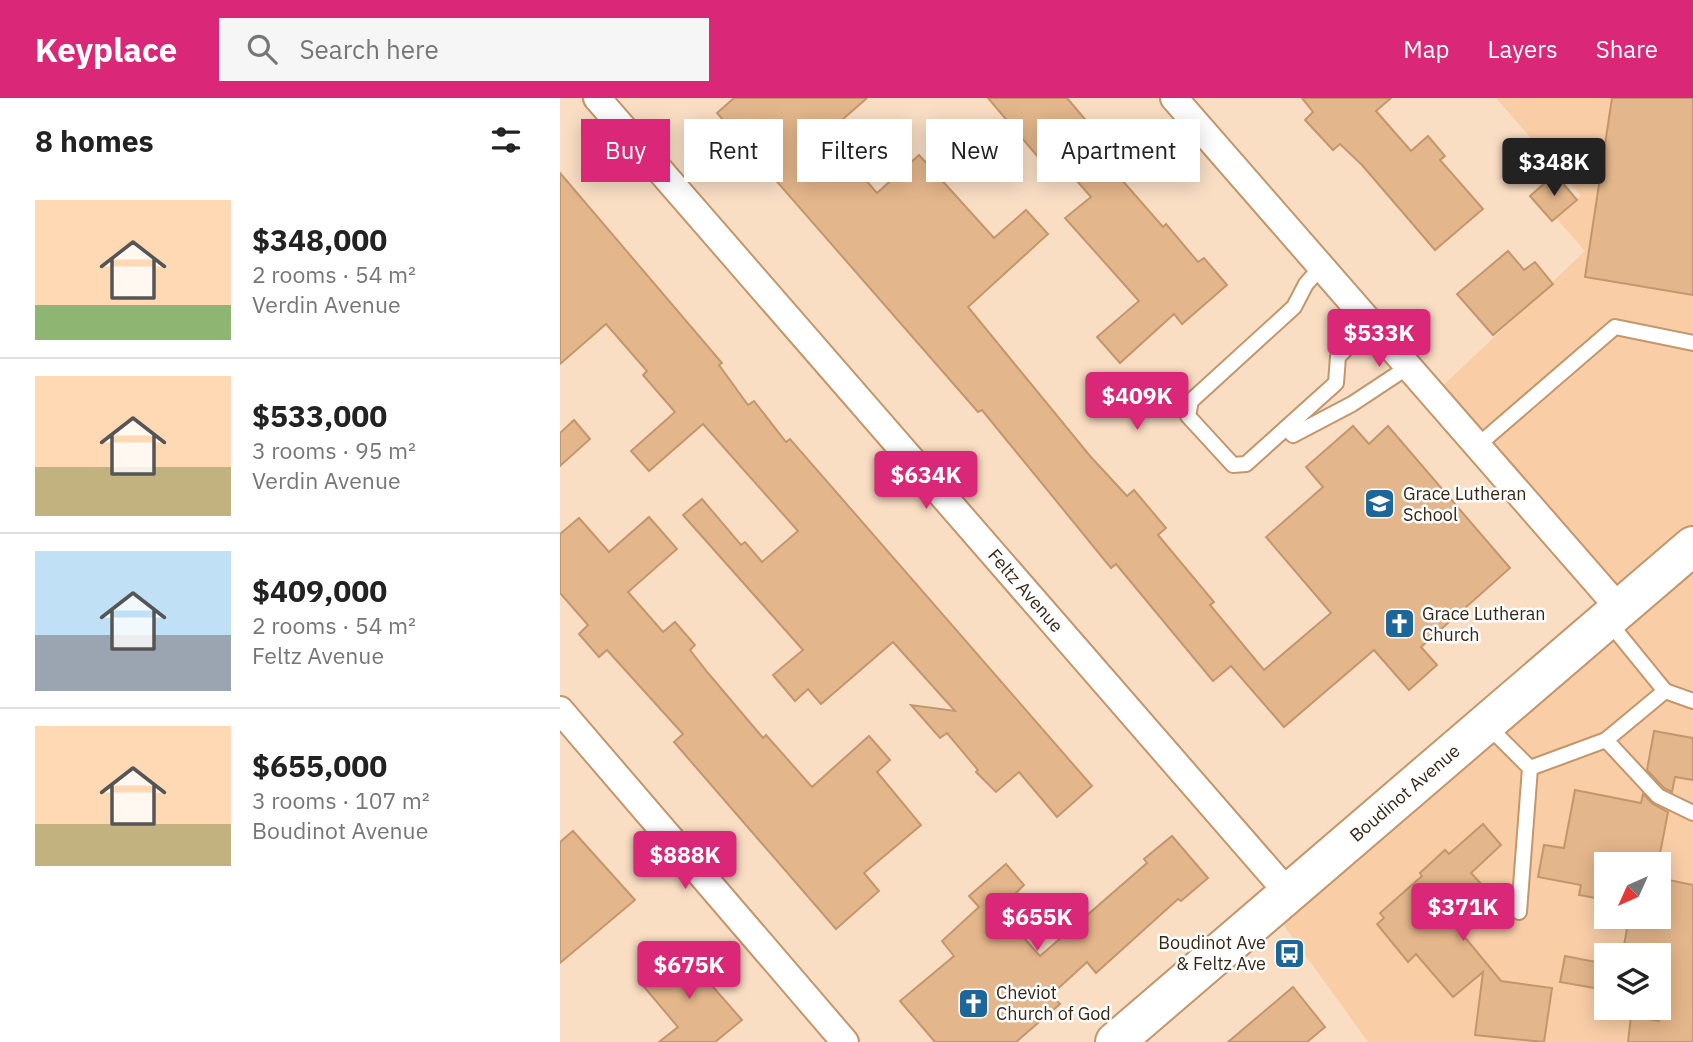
<!DOCTYPE html>
<html lang="en">
<head>
<meta charset="utf-8">
<style>
  :root { --surface:#fff; --page:#f6f6f6; --text:#222; --muted:#767676; --line:#e0e0e0; --accent:#db2777 }
  body { margin:0; font-family:"IBM Plex Sans",sans-serif; background:var(--page); color:var(--text); height:100vh; display:flex; flex-direction:column; font-size:26px; white-space:nowrap }
  * { box-sizing:border-box; margin:0 }
  p { font-size:23px; color:var(--muted) }
  .icon { flex:none; width:38px; height:38px; fill:none; stroke:currentColor; stroke-width:2; stroke-linecap:round; stroke-linejoin:round }
  .map { position:relative; flex:1; overflow:hidden }
  .drawer { display:flex; flex-direction:column; background:var(--surface); width:560px }
  .drawer>* { flex:none }
  .guide { position:absolute; left:21px; top:21px; width:665px; height:63px; display:flex; gap:14px }
  .needle { width:46px; rotate:225deg }
  .fabs { position:absolute; left:1034px; top:754px; display:grid; gap:14px }
  .fabs a { display:grid; place-items:center; width:77px; height:77px; border-radius:0px; background:var(--surface); box-shadow:0 4px 18px #0003; font-size:35px }
  .price { position:absolute; translate:-50% -60px; padding:0 16px; border-radius:7px; background:var(--accent); color:#fff; font-size:23px; line-height:46px; filter:drop-shadow(0 2px 4px #0008) }
  .price::after { content:''; position:absolute; left:50%; top:42px; width:21px; height:16px; margin-left:-10px; background:inherit; clip-path:polygon(0 0,100% 0,50% 100%) }
  .price.on { background:#222; color:#fff }
  ul { padding:0; list-style:none }
  li { display:flex; align-items:center; gap:21px; height:175px; padding:0 35px }
  li+li { border-top:2px solid var(--line) }
  li span { display:grid; place-items:center; flex:none; width:196px; height:140px; border-radius:0px; color:#555 }
  li>.icon { margin-inline-start:auto }
  span .icon { width:84px; height:84px; fill:#fffc; stroke-width:1 }
  li b { font-size:30px }
  h2 { display:flex; justify-content:space-between; align-items:center; height:84px; padding:0 35px; font-size:30px }
  .pill { padding:0 24px; border-radius:0px; background:var(--surface); box-shadow:0 4px 18px #0003; font-size:24px; line-height:63px }
  .pill.on { background:var(--accent); color:#fff }
  header { display:flex; align-items:center; gap:42px; box-sizing:border-box; height:98px; padding:0 35px; background:var(--accent); color:#fff }
  header strong { font-size:33px }
  nav { display:flex; gap:38px; margin-inline-start:auto; font-size:24px }
  .search { width:490px; height:63px; background:var(--page); display:flex; align-items:center; gap:18px; box-sizing:border-box; padding:0 24px; border-radius:0px; color:var(--muted); font-size:26px }
  main { display:flex; flex:1; min-height:0 }
  .map>svg:first-child { display:block }
  .built { fill:#f9cea7; fill-rule:evenodd }
  .building { fill:#e4b68b; stroke:#c3966c; stroke-width:2 }
  .lines { fill:none; stroke-linecap:round; stroke-linejoin:round }
  .lane-casing { stroke:#c3966c; stroke-width:18 }
  .street-casing { stroke:#c3966c; stroke-width:30 }
  .secondary-casing { stroke:#c3966c; stroke-width:42 }
  .lane { stroke:#fff; stroke-width:14 }
  .street { stroke:#fff; stroke-width:26 }
  .secondary { stroke:#fff; stroke-width:38 }
  .labels { text-anchor:middle; stroke-width:5; stroke-linejoin:round; paint-order:stroke }
  .poi-label { font-size:18px; fill:#382615; stroke:#fff; text-anchor:start }
  .street-label { font-size:18px; fill:#382615; stroke:#fff }
</style>
</head>
<body>
<header>
<strong>Keyplace</strong>
<div class="search"><svg class="icon" aria-label="search" viewBox="0 0 24 24"><circle cx="10" cy="10" r="6"/><path d="M15 15l6 6"/></svg>Search here</div>
<nav><a>Map</a><a>Layers</a><a>Share</a></nav>
</header>
<main>
<section class="drawer">
<h2>8 homes<svg class="icon" aria-label="filters" viewBox="0 0 24 24"><path d="M4 7h16M4 17h16"/><circle cx="9" cy="7" r="2"/><circle cx="15" cy="17" r="2"/></svg></h2>
<ul>
<li><span style="background:linear-gradient(#ffd9b3 75%,#8fb573 0)"><svg class="icon" aria-label="home" viewBox="0 0 24 24"><path d="M3 11l9-7 9 7M6 9v11h12V9"/></svg></span><div><b>$348,000</b><p>2 rooms · 54 m²</p><p>Verdin Avenue</p></div></li>
<li><span style="background:linear-gradient(#ffd9b3 65%,#c2b280 0)"><svg class="icon" aria-label="home" viewBox="0 0 24 24"><path d="M3 11l9-7 9 7M6 9v11h12V9"/></svg></span><div><b>$533,000</b><p>3 rooms · 95 m²</p><p>Verdin Avenue</p></div></li>
<li><span style="background:linear-gradient(#bfe0f5 60%,#9aa5b1 0)"><svg class="icon" aria-label="home" viewBox="0 0 24 24"><path d="M3 11l9-7 9 7M6 9v11h12V9"/></svg></span><div><b>$409,000</b><p>2 rooms · 54 m²</p><p>Feltz Avenue</p></div></li>
<li><span style="background:linear-gradient(#ffd9b3 70%,#c2b280 0)"><svg class="icon" aria-label="home" viewBox="0 0 24 24"><path d="M3 11l9-7 9 7M6 9v11h12V9"/></svg></span><div><b>$655,000</b><p>3 rooms · 107 m²</p><p>Boudinot Avenue</p></div></li>
</ul>
</section>
<div class="map">
<svg width="1133" height="944" viewBox="0 0 1133 944">
  <rect width="100%" height="100%" fill="#fadec4"/>
  <!-- built -->
  <path class="built" d="M936,0H1133V944H808L712,811L1059,511L873,297L1025,153L996,120L1021,98ZM1046,766H1099V819H1046ZM1046,858H1099V910H1046Z"/>
  <!-- building -->
  <g class="building">
    <path d="M174,0H307L266,36L317,95L359,57L434,140L466,112L488,136L408,209L530,358L567,398L574,392L606,430L598,437L654,504L650,507L704,572L771,515L706,439L763,389L746,369L793,328L809,346L828,328L950,470L861,549L877,567L849,592L814,552L724,629L671,568L653,583L556,466L551,470L422,312L418,314L157,15Z"/>
    <path d="M428,0H507L529,26L520,34L603,129L606,126L638,164L644,160L667,187L622,226L614,216L560,265L537,239L579,203L505,120L531,99L494,57L484,66Z"/>
    <path d="M742,0H831L816,13L851,53L868,38L885,58L880,62L923,111L875,152L802,67L780,46L773,52L745,22L753,14Z"/>
    <path d="M1052,0H1133V197L1025,179Z"/>
    <path d="M0,75L162,265L159,267L188,307L194,303L226,344L230,341L532,688L497,719L459,674L436,694L416,674L418,672L387,635L380,640L351,607L395,613L333,544L261,606L248,591L235,603L213,577L243,552L123,417L142,401L181,447L185,444L202,464L238,433L143,326L89,373L71,353L115,314L83,277L87,273L46,226L0,266Z"/>
    <path d="M995,76L1017,102L992,123L970,98Z"/>
    <path d="M948,153L964,172L975,164L993,186L933,237L897,196Z"/>
    <path d="M14,322L30,341L0,368V335Z"/>
    <path d="M89,419L117,451L68,494L103,534L115,524L135,547L130,552L148,575L203,640L206,637L252,689L309,638L330,662L317,674L361,727L304,775L319,793L276,831L114,644L123,636L47,552L39,559L19,536L28,527L0,495V436L19,420L49,454Z"/>
    <path d="M1094,633L1133,640V682L1115,679L1112,694L1104,690L1087,672Z"/>
    <path d="M1015,692L1081,705L1083,696L1093,706L1108,714L1098,766H1046V802L1019,797L1021,787L978,779L984,747L1004,750Z"/>
    <path d="M923,726L941,747L911,775L923,788L888,819L941,883L992,890L984,944L915,937L923,874L893,899L856,856L848,864L817,826L824,820L820,815L862,778L860,775L885,752L889,756Z"/>
    <path d="M13,733L75,802L0,865V744Z"/>
    <path d="M612,738L648,780L621,803L618,801L536,875L527,864L491,897L500,906L456,944H375L340,903L394,858L382,843L419,809L409,798L446,766L464,787L439,812L480,858L587,765L584,761Z"/>
    <path d="M1099,780L1133,787V944H1068L1071,918L1099,923V858L1063,853L1069,819H1099Z"/>
    <path d="M119,850L182,922L155,944H99L118,929L79,883Z"/>
    <path d="M1005,858L1046,866V892L1000,884Z"/>
    <path d="M733,889L765,929L747,944H668Z"/>
  </g>
  <g class="lines">
    <defs>
      <g id="lane">
        <path d="M761,169L746,186L734,209L631,303L628,318L673,367L686,366L776,285L778,259L811,225"/>
        <path d="M726,330L733,337L792,306L848,269"/>
        <path d="M917,348L1055,229L1133,245"/>
        <path d="M1105,593L1133,603"/>
        <path d="M927,627L970,670L959,814"/>
        <path d="M1046,642L1098,698L1133,715"/>
        <path d="M970,670L1046,642L1105,593L1048,523"/>
      </g>
      <g id="street">
        <path id="s1" d="M37,0L729,796"/>
        <path d="M614,0L1059,510"/>
        <path d="M0,612L285,944"/>
      </g>
      <g id="secondary">
        <path id="s2" d="M555,944L1133,448"/>
      </g>
    </defs>
    <!-- lane casing -->
    <use href="#lane" class="lane-casing"/>
    <!-- street casing -->
    <use href="#street" class="street-casing"/>
    <!-- secondary casing -->
    <use href="#secondary" class="secondary-casing"/>
    <!-- lane -->
    <use href="#lane" class="lane"/>
    <!-- street -->
    <use href="#street" class="street"/>
    <!-- secondary -->
    <use href="#secondary" class="secondary"/>
  </g>
  <!-- icons -->
  <defs>
    <symbol id="school-square" viewBox="-11 -11 22 22"><rect x="-9" y="-9" width="18" height="18" rx="4" fill="#1d669a" stroke="#fff"/><path d="M0-5L7-2L0 1L-7-2ZM-4 1L0 2.5L4 1V4Q0 6-4 4Z" fill="#fff"/></symbol>
    <symbol id="church-square" viewBox="-11 -11 22 22"><rect x="-9" y="-9" width="18" height="18" rx="4" fill="#1d669a" stroke="#fff"/><path d="M-1.2-6h2.4v3.5h3.3v2.4h-3.3V6h-2.4V-.1h-3.3v-2.4h3.3Z" fill="#fff"/></symbol>
    <symbol id="bus-square" viewBox="-11 -11 22 22"><rect x="-9" y="-9" width="18" height="18" rx="4" fill="#1d669a" stroke="#fff"/><path d="M-5-6H5V4H4V6H2V4H-2V6H-4V4H-5ZM-3.5-4V0h7V-4ZM-3.5 1.2v1.5H-2V1.2ZM2 1.2v1.5H3.5V1.2Z" fill="#fff"/></symbol>
  </defs>
  <g fill-rule="evenodd">
    <use href="#school-square" x="802" y="388" width="35" height="35"/>
    <use href="#church-square" x="822" y="508" width="35" height="35"/>
    <use href="#bus-square" x="712" y="838" width="35" height="35"/>
    <use href="#church-square" x="396" y="888" width="35" height="35"/>
  </g>
  <g class="labels">
    <!-- poi labels -->
    <g class="poi-label">
      <text x="843" y="402">Grace Lutheran<tspan x="843" dy="21">School</tspan></text>
      <text x="862" y="522">Grace Lutheran<tspan x="862" dy="21">Church</tspan></text>
      <text x="706" y="851" text-anchor="end">Boudinot Ave<tspan x="706" dy="21">&amp; Feltz Ave</tspan></text>
      <text x="436" y="901">Cheviot<tspan x="436" dy="21">Church of God</tspan></text>
    </g>
    <!-- street labels -->
    <g class="street-label">
      <text dy="6" stroke="none"><textPath href="#s1" startOffset="653">Feltz Avenue</textPath></text>
      <text dy="6" stroke="none"><textPath href="#s2" startOffset="382">Boudinot Avenue</textPath></text>
    </g>
  </g>
</svg>
<div class="fabs">
<a><svg class="needle" viewBox="-14 -14 28 28"><path d="M0-13l5 13h-10z" fill="#e53935"/><path d="M0 13l5-13h-10z" fill="#767676"/></svg></a>
<a><svg class="icon" aria-label="layers" viewBox="0 0 24 24"><path d="M12 4l9 5-9 5-9-5zM3 14l9 5 9-5"/></svg></a>
</div>
<b class="price on" style="left:994px;top:100px">$348K</b>
<b class="price" style="left:819px;top:271px">$533K</b>
<b class="price" style="left:577px;top:334px">$409K</b>
<b class="price" style="left:366px;top:413px">$634K</b>
<b class="price" style="left:125px;top:793px">$888K</b>
<b class="price" style="left:903px;top:845px">$371K</b>
<b class="price" style="left:477px;top:855px">$655K</b>
<b class="price" style="left:129px;top:903px">$675K</b>
<div class="guide">
<a class="pill on">Buy</a>
<a class="pill">Rent</a>
<a class="pill">Filters</a>
<a class="pill">New</a>
<a class="pill">Apartment</a>
</div>
</div>
</main>
</body>
</html>
